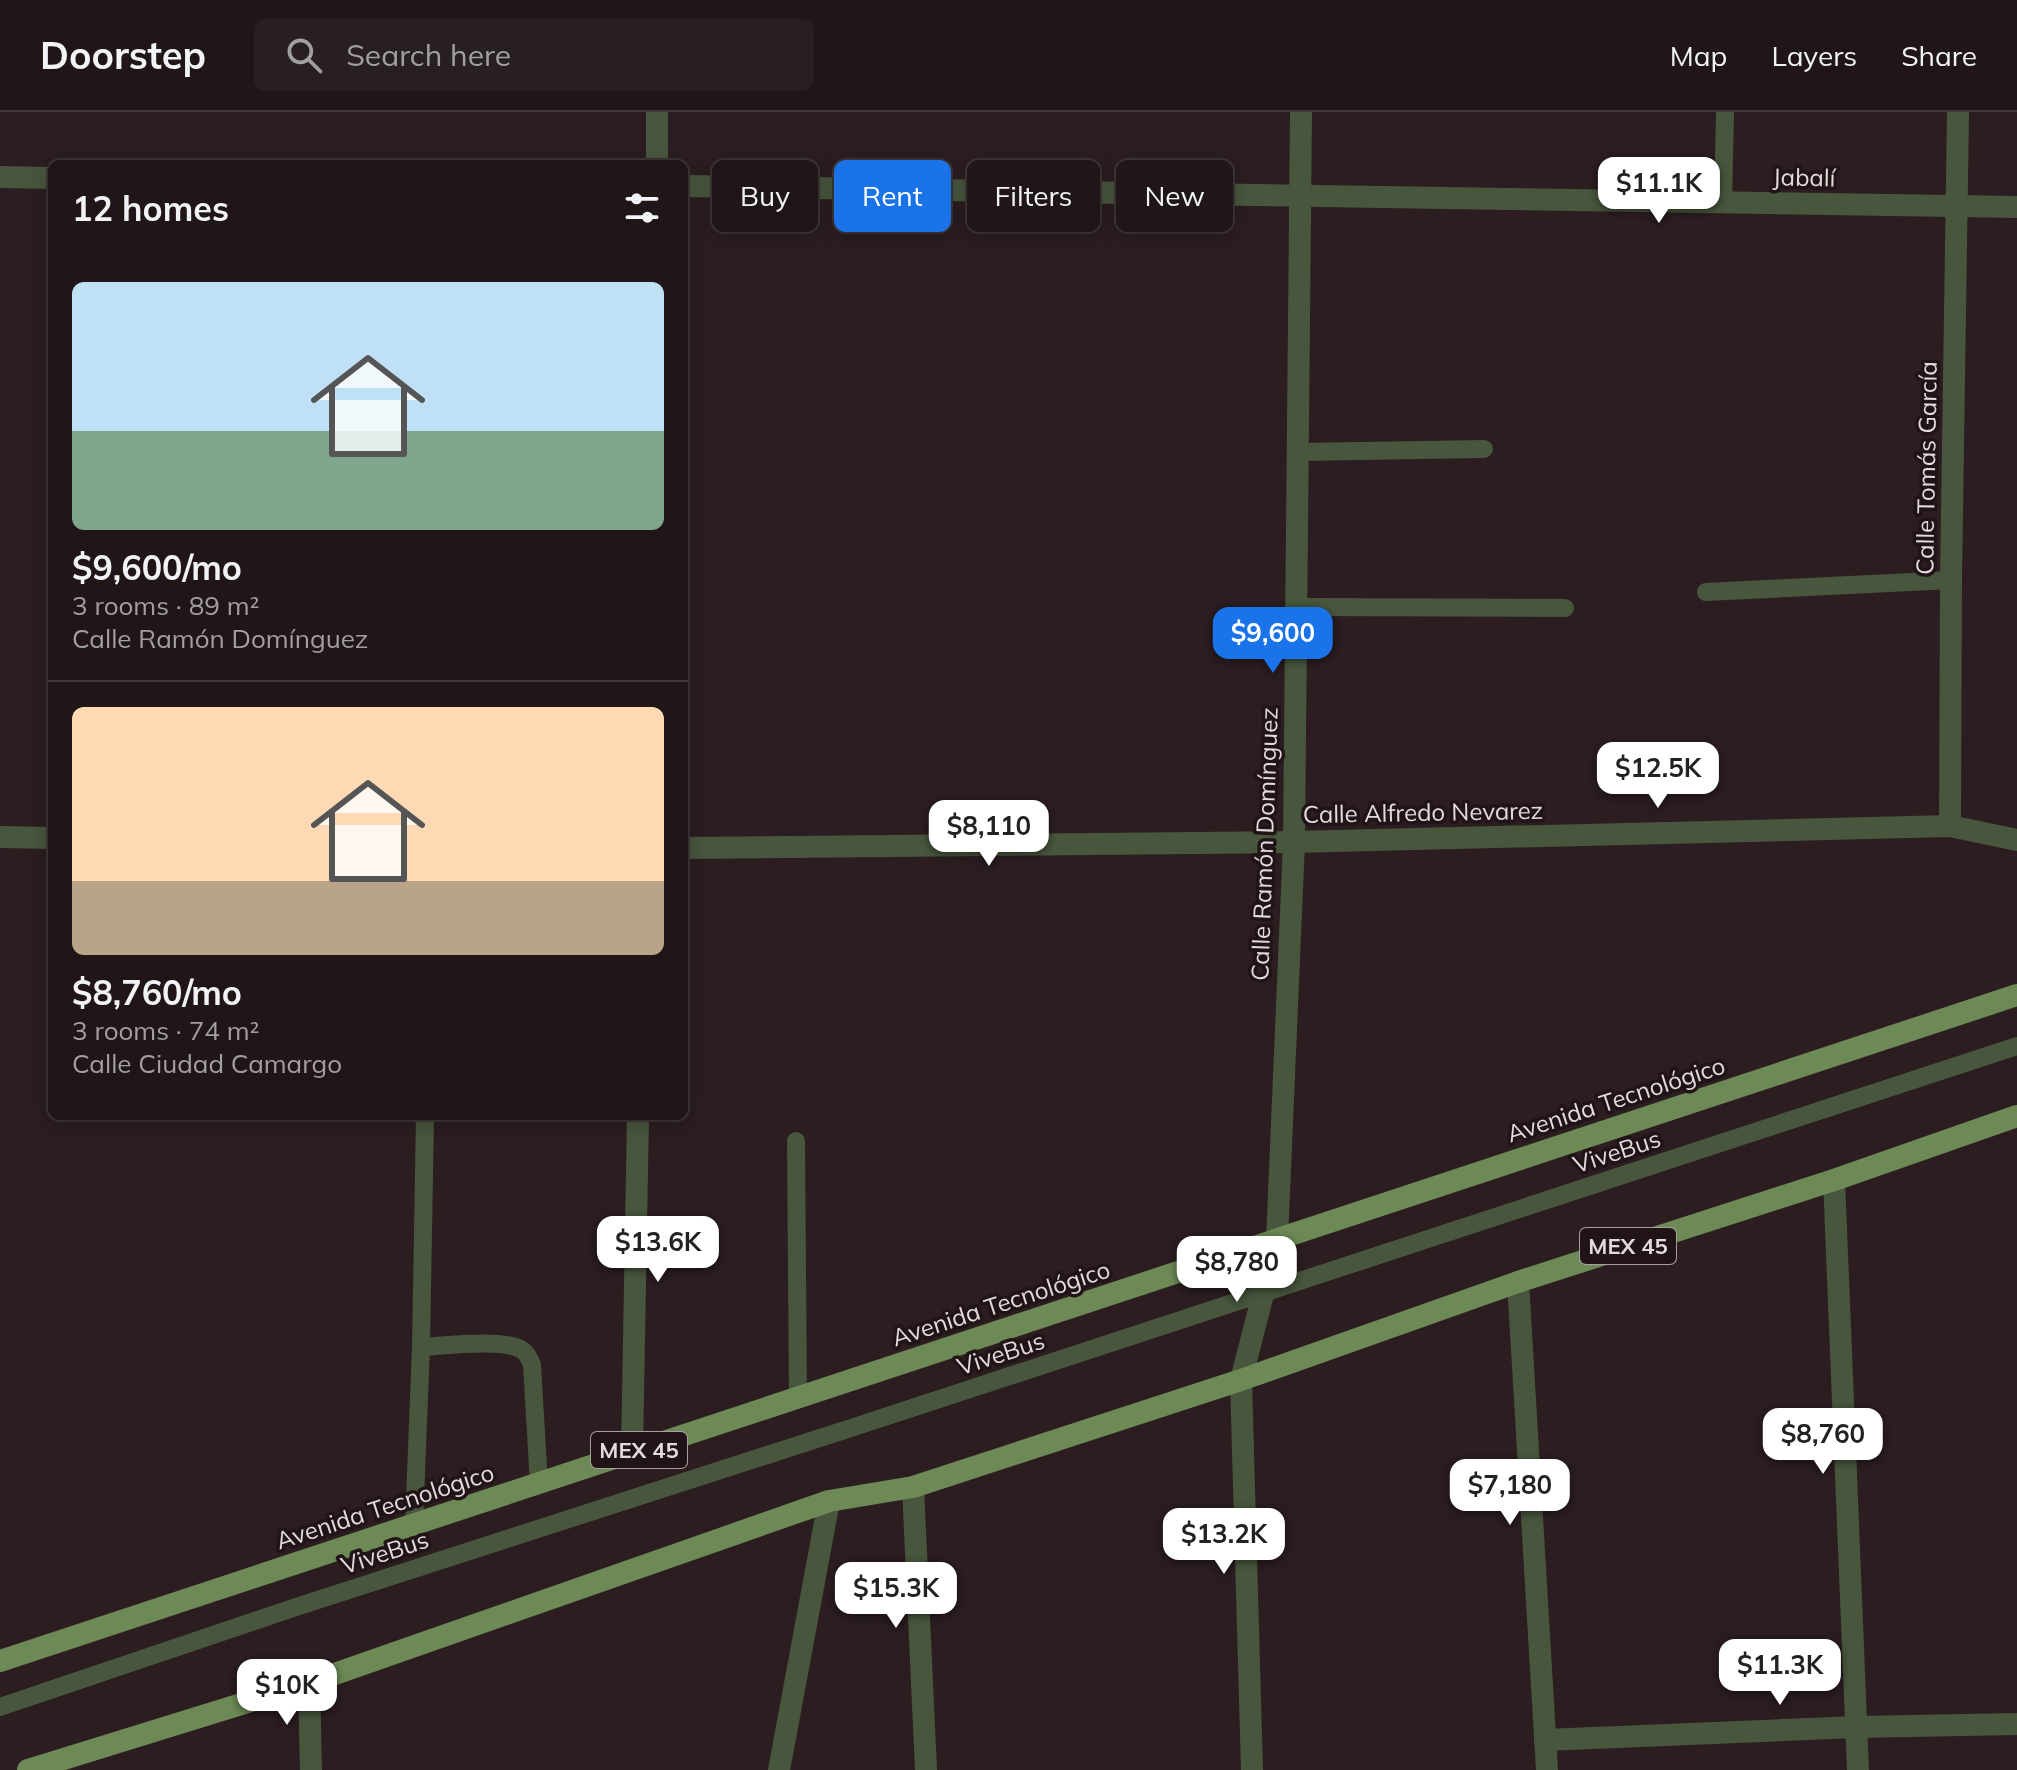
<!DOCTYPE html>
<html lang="en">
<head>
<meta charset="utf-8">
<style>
  :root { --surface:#201618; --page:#281f21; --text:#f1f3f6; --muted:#a29fa2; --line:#3d3537; --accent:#1a73e8 }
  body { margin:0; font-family:Mulish,sans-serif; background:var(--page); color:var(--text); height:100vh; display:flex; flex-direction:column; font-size:30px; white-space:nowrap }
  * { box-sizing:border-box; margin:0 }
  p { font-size:26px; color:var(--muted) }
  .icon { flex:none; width:44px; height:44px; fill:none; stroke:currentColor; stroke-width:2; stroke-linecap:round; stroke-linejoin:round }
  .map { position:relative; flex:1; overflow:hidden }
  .details { position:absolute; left:48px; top:48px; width:640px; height:960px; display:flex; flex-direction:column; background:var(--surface); border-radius:12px; box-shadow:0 4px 20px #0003,0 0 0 2px var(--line) }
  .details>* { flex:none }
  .hud { position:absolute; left:712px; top:48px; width:760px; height:72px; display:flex; gap:16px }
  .price { position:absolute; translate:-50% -68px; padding:0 18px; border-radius:16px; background:#fff; color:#222; font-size:26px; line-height:52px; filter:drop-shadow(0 2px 4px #0008) }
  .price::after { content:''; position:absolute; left:50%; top:48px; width:24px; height:18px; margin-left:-12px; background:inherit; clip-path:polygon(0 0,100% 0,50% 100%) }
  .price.on { background:var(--accent); color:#fff }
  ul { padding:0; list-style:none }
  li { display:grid; align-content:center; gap:16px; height:424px; padding:0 24px }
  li+li { border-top:2px solid var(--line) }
  li span { display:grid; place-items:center; height:248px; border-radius:12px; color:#555 }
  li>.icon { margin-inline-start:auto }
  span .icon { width:144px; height:144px; fill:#fffc; stroke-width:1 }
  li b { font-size:34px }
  h2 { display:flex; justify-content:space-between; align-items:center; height:96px; padding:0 24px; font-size:34px }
  .chip { padding:0 28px; border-radius:12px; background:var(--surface); box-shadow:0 4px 20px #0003,0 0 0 2px var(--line); font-size:28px; line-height:72px }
  .chip.on { background:var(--accent); color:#fff }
  header { display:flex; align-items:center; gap:48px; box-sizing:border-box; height:112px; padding:0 40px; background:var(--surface); border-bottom:2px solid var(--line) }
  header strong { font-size:38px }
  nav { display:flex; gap:44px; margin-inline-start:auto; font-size:28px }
  .search { width:560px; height:72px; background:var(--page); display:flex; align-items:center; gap:20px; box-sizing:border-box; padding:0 28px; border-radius:12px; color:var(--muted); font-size:30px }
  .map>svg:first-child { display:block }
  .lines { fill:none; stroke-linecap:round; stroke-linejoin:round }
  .service { stroke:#48563d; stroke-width:18 }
  .minor { stroke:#48563d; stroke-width:22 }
  .tertiary { stroke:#48563d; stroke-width:22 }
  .primary { stroke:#6d8a56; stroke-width:22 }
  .labels { text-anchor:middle; stroke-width:7; stroke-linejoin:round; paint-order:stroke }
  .shield { fill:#211416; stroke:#a99fa0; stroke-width:2 }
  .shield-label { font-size:22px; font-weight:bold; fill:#e3dadb }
  .street-label { font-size:24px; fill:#e3dadb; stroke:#211416 }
</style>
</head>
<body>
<header>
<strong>Doorstep</strong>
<div class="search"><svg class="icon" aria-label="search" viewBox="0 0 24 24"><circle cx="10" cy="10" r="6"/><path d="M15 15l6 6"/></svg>Search here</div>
<nav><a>Map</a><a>Layers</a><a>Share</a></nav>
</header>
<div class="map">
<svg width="2017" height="1658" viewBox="0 0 2017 1658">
  <rect width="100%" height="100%" fill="#2b1d20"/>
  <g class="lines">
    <!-- service -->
    <g class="service">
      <path d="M1723,91L1725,0"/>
      <path d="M1298,340L1484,337"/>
      <path d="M1706,480L1951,468"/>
      <path d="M1296,495L1565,496"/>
      <path d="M796,1029L798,1287"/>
      <path d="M421,1235C444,1234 504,1226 522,1238C528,1242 530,1247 532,1253L539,1372"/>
      <path d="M414,1412L421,1235L425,1004"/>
      <path d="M0,1595L296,1495L854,1315L2017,934"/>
    </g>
    <!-- minor -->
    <g class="minor">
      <path d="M657,52V0"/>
      <path d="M0,65L52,66"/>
      <path d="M684,74L2017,95"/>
      <path d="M1950,714L1951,468L1958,0"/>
      <path d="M0,725L52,726"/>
      <path d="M684,736L1294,730L1950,714L2017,728"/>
      <path d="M1834,1068L1858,1658"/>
      <path d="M1277,1128L1294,730L1301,0"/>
      <path d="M1518,1170L1547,1658"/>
      <path d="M632,1340L638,1004"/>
      <path d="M913,1375L926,1658"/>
      <path d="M309,1571L311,1658"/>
      <path d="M1545,1628L1857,1615L2017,1612"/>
      <path d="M779,1658L829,1389"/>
    </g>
    <!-- tertiary -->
    <path class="tertiary" d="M1252,1658L1241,1268L1277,1128"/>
    <!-- primary -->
    <g class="primary">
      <path d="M0,1549L2017,883"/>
      <path d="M28,1658L309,1571L829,1389L913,1375L1241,1268L1518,1170L1834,1068L2017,1004"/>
    </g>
  </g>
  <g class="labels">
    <!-- shield labels -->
    <g class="shield">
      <rect x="1580" y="1116" width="96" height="36" rx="6"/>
      <rect x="591" y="1320" width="96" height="36" rx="6"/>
    </g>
    <g class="shield-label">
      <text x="1628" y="1142">MEX 45</text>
      <text x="639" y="1346">MEX 45</text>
    </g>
    <!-- street labels -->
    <g class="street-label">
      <text transform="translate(1804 66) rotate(1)" y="8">Jabalí</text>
      <text transform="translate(1927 356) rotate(-89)" y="8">Calle Tomás García</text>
      <text transform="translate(1423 701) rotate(-1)" y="8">Calle Alfredo Nevarez</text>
      <text transform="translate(1265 732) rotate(-88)" y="8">Calle Ramón Domínguez</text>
      <text transform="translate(1616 988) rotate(-18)" y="8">Avenida Tecnológico</text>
      <text transform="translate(1617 1040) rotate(-18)" y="8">ViveBus</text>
      <text transform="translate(1001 1192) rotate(-18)" y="8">Avenida Tecnológico</text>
      <text transform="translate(1001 1242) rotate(-18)" y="8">ViveBus</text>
      <text transform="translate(385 1395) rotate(-18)" y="8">Avenida Tecnológico</text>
      <text transform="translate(385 1441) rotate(-18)" y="8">ViveBus</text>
    </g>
  </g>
</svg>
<b class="price" style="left:1659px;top:113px">$11.1K</b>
<b class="price on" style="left:1273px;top:563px">$9,600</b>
<b class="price" style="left:1658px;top:698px">$12.5K</b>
<b class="price" style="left:989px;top:756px">$8,110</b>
<b class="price" style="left:658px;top:1172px">$13.6K</b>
<b class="price" style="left:1237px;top:1192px">$8,780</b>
<b class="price" style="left:1823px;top:1364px">$8,760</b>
<b class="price" style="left:1510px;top:1415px">$7,180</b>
<b class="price" style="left:1224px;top:1464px">$13.2K</b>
<b class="price" style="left:896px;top:1518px">$15.3K</b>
<b class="price" style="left:1780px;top:1595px">$11.3K</b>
<b class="price" style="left:287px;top:1615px">$10K</b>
<div class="hud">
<a class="chip">Buy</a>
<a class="chip on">Rent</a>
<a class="chip">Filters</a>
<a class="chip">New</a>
</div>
<section class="details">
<h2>12 homes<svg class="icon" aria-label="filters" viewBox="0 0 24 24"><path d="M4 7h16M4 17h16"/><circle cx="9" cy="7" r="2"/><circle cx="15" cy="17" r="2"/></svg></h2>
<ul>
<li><span style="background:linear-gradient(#bfe0f5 60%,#7fa58c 0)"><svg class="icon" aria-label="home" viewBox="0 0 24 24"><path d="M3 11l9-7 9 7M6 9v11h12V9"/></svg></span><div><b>$9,600/mo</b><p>3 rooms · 89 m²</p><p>Calle Ramón Domínguez</p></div></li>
<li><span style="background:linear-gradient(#ffd9b3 70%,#b9a48a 0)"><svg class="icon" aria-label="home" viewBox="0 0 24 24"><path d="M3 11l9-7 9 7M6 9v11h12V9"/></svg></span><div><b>$8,760/mo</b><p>3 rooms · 74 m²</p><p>Calle Ciudad Camargo</p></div></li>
</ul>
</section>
</div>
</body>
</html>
